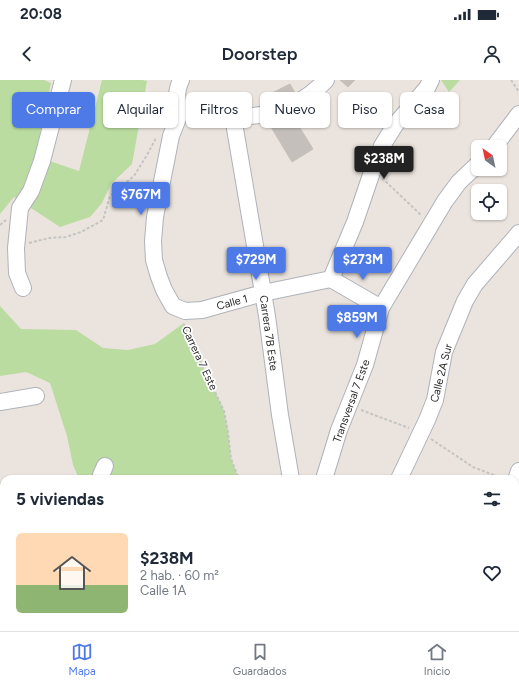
<!DOCTYPE html>
<html lang="es">
<head>
<meta charset="utf-8">
<style>
  :root { --surface:#fff; --page:#f6f6f7; --text:#1f2937; --muted:#747a83; --line:#e0e1e3; --accent:#4e7ae8 }
  body { margin:0; font-family:Figtree,sans-serif; background:var(--page); color:var(--text); height:100vh; display:flex; flex-direction:column; font-size:15px; white-space:nowrap }
  * { box-sizing:border-box; margin:0 }
  p { font-size:13px; color:var(--muted) }
  .icon { flex:none; width:22px; height:22px; fill:none; stroke:currentColor; stroke-width:2; stroke-linecap:round; stroke-linejoin:round }
  .map { position:relative; flex:1; overflow:hidden }
  .details { position:absolute; left:0px; top:395px; width:519px; height:156px; display:flex; flex-direction:column; background:var(--surface); border-radius:12px 12px 0 0; box-shadow:0 1px 3px #0004 }
  .details>* { flex:none }
  .hud { position:absolute; left:12px; top:12px; width:495px; height:36px; display:flex; gap:8px }
  .needle { width:26px; rotate:327deg }
  .fabs { position:absolute; left:471px; top:60px; display:grid; gap:8px }
  .fabs a { display:grid; place-items:center; width:36px; height:36px; border-radius:6px; background:var(--surface); box-shadow:0 1px 3px #0004; font-size:20px }
  .price { position:absolute; translate:-50% -34px; padding:0 9px; border-radius:4px; background:var(--accent); color:#fff; font-size:13px; line-height:26px; filter:drop-shadow(0 1px 2px #0008) }
  .price::after { content:''; position:absolute; left:50%; top:24px; width:12px; height:9px; margin-left:-6px; background:inherit; clip-path:polygon(0 0,100% 0,50% 100%) }
  .price.current { background:#222; color:#fff }
  ul { padding:0; list-style:none }
  li { display:flex; align-items:center; gap:12px; height:100px; padding:0 16px }
  li span { display:grid; place-items:center; flex:none; width:112px; height:80px; border-radius:6px; color:#555 }
  li>.icon { margin-inline-start:auto }
  span .icon { width:48px; height:48px; fill:#fffc; stroke-width:1 }
  li b { font-size:17px }
  h2 { display:flex; justify-content:space-between; align-items:center; height:48px; padding:0 16px; font-size:17px }
  .chip { padding:0 14px; border-radius:6px; background:var(--surface); box-shadow:0 1px 3px #0004; font-size:14px; line-height:36px }
  .chip.current { background:var(--accent); color:#fff }
  .status { display:flex; justify-content:space-between; align-items:center; height:28px; padding:0 20px; background:var(--surface); direction:ltr }
  .status svg { height:11px; fill:currentColor }
  header { display:flex; justify-content:space-between; align-items:center; height:52px; padding:0 16px; background:var(--surface); font-size:18px; font-weight:600 }
  .tab-bar { display:flex; justify-content:space-around; align-items:center; height:56px; border-top:1px solid var(--line); background:var(--surface); font-size:11px; color:var(--muted) }
  .tab-bar a { display:grid; justify-items:center; gap:2px }
  .tab-bar .current { color:var(--accent) }
  .map>svg:first-child { display:block }
  .green { fill:#badca0 }
  .building { fill:#c4bfba; stroke:#c6c0b8 }
  .lines { fill:none; stroke-linecap:round; stroke-linejoin:round }
  .minor-casing { stroke:#afb2ba; stroke-width:18 }
  .path { stroke:#c4c4c4; stroke-width:2; stroke-dasharray:3 2; stroke-linecap:butt }
  .minor { stroke:#fff; stroke-width:16 }
  .labels { text-anchor:middle; stroke-width:3.5; stroke-linejoin:round; paint-order:stroke }
  .street-label { font-size:11px; fill:#2b2b2b; stroke:#fff }
</style>
</head>
<body>
<div class="status"><b>20:08</b><svg viewBox="0 0 49 12"><path d="M0 12V9h3v3zM5 12V6h3v6zM10 12V3h3v9zM15 12V0h3v12zM26 1h20v11H26zM47 4h2v5h-2z"/></svg></div>
<header><svg class="icon" aria-label="back" viewBox="0 0 24 24"><path d="M15 5l-7 7 7 7"/></svg>Doorstep<svg class="icon" aria-label="person" viewBox="0 0 24 24"><circle cx="12" cy="8" r="4"/><path d="M4 21q1-7 8-7t8 7"/></svg></header>
<div class="map">
<svg width="519" height="551" viewBox="0 0 519 551">
  <rect width="100%" height="100%" fill="#ebe4de"/>
  <!-- green -->
  <g class="green">
    <path d="M0,0H44L51,3L35,76L79,91L102,0H142L147,1L132,84L111,104L102,123L90,137L60,147L14,117L0,134Z"/>
    <path d="M441,0H460L449,12Z"/>
    <path d="M0,226L21,249L76,250L103,268L128,270L155,264L184,243L188,255L224,331L228,352L231,379L239,399H79L73,385L67,356L50,303L26,292L0,296Z"/>
    <path d="M519,420V551H493V547H515V433Z"/>
    <rect x="0" y="513" width="4" height="20"/>
    <path d="M47,547H89L90,551H47Z"/>
    <path d="M156,547H279L280,551H150Z"/>
    <path d="M378,547H433L432,551H378Z"/>
  </g>
  <!-- building -->
  <g class="building">
    <path d="M340,0H355L348,7Z"/>
    <path d="M290,4L295,13L287,17L282,8Z"/>
    <path d="M282,8L287,17L277,23L272,13Z"/>
    <path d="M292,35L313,69L292,82L271,47Z"/>
  </g>
  <g class="lines">
    <defs>
      <g id="minor">
        <path d="M181,0C177,9 174,20 182,29C196,42 260,37 278,31C296,25 313,14 326,0"/>
        <path d="M182,28L171,56L155,137L153,161L154,180L159,197L164,210L173,226L185,231L202,230L263,213L331,199"/>
        <path d="M233,37L267,236L280,335L291,399"/>
        <path d="M494,67L519,34"/>
        <path d="M331,199L355,142L373,89L382,66L395,45L427,8L431,0"/>
        <path d="M331,199L381,228"/>
        <path d="M23,208L17,193L16,168L20,128L31,111L42,81L63,0"/>
        <path d="M0,322L36,316"/>
        <path d="M101,399V395L105,386"/>
        <path d="M324,399L339,350L365,285L381,228L445,121L459,102L478,84"/>
        <path d="M399,399L427,340L435,320L444,272L465,221L475,204L519,153"/>
        <path d="M515,403L519,391"/>
        <path d="M0,441L4,444"/>
        <path d="M0,508H4"/>
        <path d="M103,547L104,551"/>
        <path d="M203,547L205,551"/>
        <path d="M298,551V547"/>
        <path d="M374,551V547"/>
        <path d="M487,551V547"/>
      </g>
    </defs>
    <!-- minor casing -->
    <use href="#minor" class="minor-casing"/>
    <!-- path -->
    <g class="path">
      <path d="M511,0L519,12"/>
      <path d="M382,98L421,135"/>
      <path d="M0,145L6,140"/>
      <path d="M29,163L49,158L66,157L81,152L103,140L110,116L134,96L147,75L156,58"/>
      <path d="M184,244L188,255L224,331L228,352L231,379L239,399"/>
      <path d="M361,330L409,348"/>
      <path d="M431,359L473,387L504,399"/>
      <path d="M15,551L16,547"/>
    </g>
    <!-- minor -->
    <use href="#minor" class="minor"/>
  </g>
  <g class="labels">
    <!-- street labels -->
    <g class="street-label">
      <text transform="translate(232 222) rotate(-15)" y="4">Calle 1</text>
      <text transform="translate(269 253) rotate(82)" y="4">Carrera 7B Este</text>
      <text transform="translate(200 278) rotate(65)" y="4">Carrera 7 Este</text>
      <text transform="translate(441 293) rotate(-76)" y="4">Calle 2A Sur</text>
      <text transform="translate(351 321) rotate(-70)" y="4">Transversal 7 Este</text>
    </g>
  </g>
</svg>
<div class="fabs">
<a><svg class="needle" viewBox="-14 -14 28 28"><path d="M0-13l5 13h-10z" fill="#e53935"/><path d="M0 13l5-13h-10z" fill="#747a83"/></svg></a>
<a><svg class="icon" aria-label="locate" viewBox="0 0 24 24"><circle cx="12" cy="12" r="6"/><path d="M12 2v4M12 18v4M2 12h4M18 12h4"/></svg></a>
</div>
<b class="price current" style="left:384px;top:100px">$238M</b>
<b class="price" style="left:141px;top:136px">$767M</b>
<b class="price" style="left:256px;top:201px">$729M</b>
<b class="price" style="left:363px;top:201px">$273M</b>
<b class="price" style="left:357px;top:259px">$859M</b>
<div class="hud">
<a class="chip current">Comprar</a>
<a class="chip">Alquilar</a>
<a class="chip">Filtros</a>
<a class="chip">Nuevo</a>
<a class="chip">Piso</a>
<a class="chip">Casa</a>
</div>
<section class="details">
<h2>5 viviendas<svg class="icon" aria-label="filters" viewBox="0 0 24 24"><path d="M4 7h16M4 17h16"/><circle cx="9" cy="7" r="2"/><circle cx="15" cy="17" r="2"/></svg></h2>
<ul>
<li><span style="background:linear-gradient(#ffd9b3 65%,#8fb573 0)"><svg class="icon" aria-label="home" viewBox="0 0 24 24"><path d="M3 11l9-7 9 7M6 9v11h12V9"/></svg></span><div><b>$238M</b><p>2 hab. · 60 m²</p><p>Calle 1A</p></div><svg class="icon" aria-label="heart" viewBox="0 0 24 24"><path d="M12 20l-8-8c-3-5 5-10 8-4 3-6 11-1 8 4z"/></svg></li>
</ul>
</section>
</div>
<nav class="tab-bar">
<a class="current"><svg class="icon" aria-label="map" viewBox="0 0 24 24"><path d="M3 6l6-2 6 2 6-2v14l-6 2-6-2-6 2zM9 4v14M15 6v14"/></svg>Mapa</a>
<a><svg class="icon" aria-label="saved" viewBox="0 0 24 24"><path d="M7 4h10v16l-5-4-5 4z"/></svg>Guardados</a>
<a><svg class="icon" aria-label="home" viewBox="0 0 24 24"><path d="M3 11l9-7 9 7M6 9v11h12V9"/></svg>Inicio</a>
</nav>
</body>
</html>
